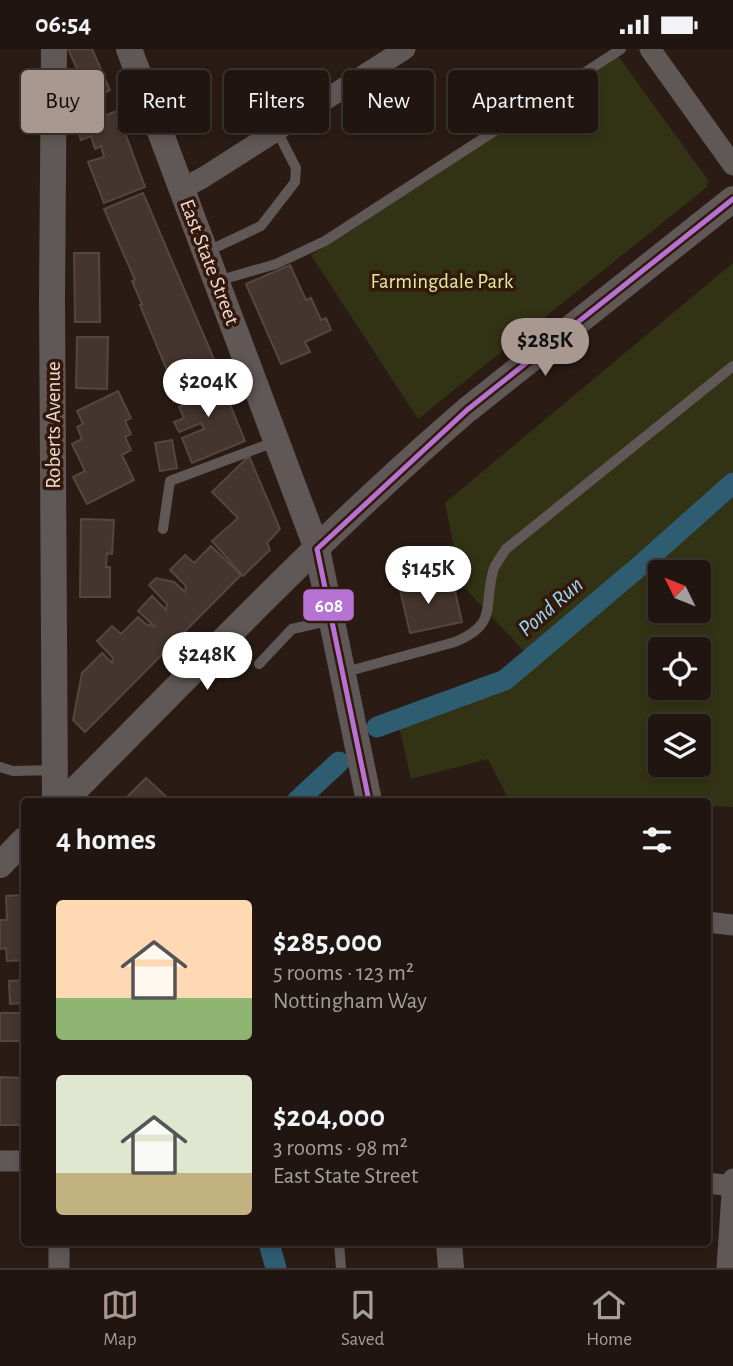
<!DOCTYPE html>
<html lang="en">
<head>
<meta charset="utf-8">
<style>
  :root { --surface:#201510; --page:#281e19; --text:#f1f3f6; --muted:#a29f9f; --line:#3d3430; --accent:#a99890 }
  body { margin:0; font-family:"Alegreya Sans",sans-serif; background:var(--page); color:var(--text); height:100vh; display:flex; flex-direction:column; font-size:26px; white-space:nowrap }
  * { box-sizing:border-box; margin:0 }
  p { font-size:23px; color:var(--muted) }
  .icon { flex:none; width:38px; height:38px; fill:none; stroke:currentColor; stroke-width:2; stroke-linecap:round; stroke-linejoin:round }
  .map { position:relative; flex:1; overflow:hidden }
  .panel { position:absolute; left:21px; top:749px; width:690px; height:448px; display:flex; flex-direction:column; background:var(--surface); border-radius:7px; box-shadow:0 4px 10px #0003,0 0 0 2px var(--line) }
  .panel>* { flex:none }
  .banner { position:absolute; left:21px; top:21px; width:691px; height:63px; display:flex; gap:14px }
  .needle { width:46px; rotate:313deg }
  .tools { position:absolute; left:648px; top:511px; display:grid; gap:14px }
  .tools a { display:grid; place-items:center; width:63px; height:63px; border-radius:7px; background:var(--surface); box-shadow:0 4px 10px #0003,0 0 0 2px var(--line); font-size:35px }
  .price { position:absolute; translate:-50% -60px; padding:0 16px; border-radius:24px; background:#fff; color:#222; font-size:23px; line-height:46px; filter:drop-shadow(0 2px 4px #0008) }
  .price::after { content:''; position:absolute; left:50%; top:42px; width:21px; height:16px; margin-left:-10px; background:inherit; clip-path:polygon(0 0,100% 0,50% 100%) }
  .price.current { background:var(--accent); color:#111 }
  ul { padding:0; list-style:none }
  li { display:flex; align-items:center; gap:21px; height:175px; padding:0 35px }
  li span { display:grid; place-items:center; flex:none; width:196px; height:140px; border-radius:7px; color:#555 }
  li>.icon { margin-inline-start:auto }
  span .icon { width:84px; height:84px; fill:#fffc; stroke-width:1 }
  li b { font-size:30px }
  h2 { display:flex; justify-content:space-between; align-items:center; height:84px; padding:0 35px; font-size:30px }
  .tag { padding:0 24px; border-radius:7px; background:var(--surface); box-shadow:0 4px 10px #0003,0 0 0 2px var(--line); font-size:24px; line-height:63px }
  .tag.current { background:var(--accent); color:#111 }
  .status { display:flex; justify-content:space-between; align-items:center; height:49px; padding:0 35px; background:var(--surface); direction:ltr }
  .status svg { height:19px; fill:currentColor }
  .dock { display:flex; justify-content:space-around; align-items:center; height:98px; border-top:2px solid var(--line); background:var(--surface); font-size:19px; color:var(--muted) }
  .dock a { display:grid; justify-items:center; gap:4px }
  .dock .current { color:var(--accent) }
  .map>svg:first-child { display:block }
  .green { fill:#323315; fill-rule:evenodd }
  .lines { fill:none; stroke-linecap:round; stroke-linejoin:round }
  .canal { stroke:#2e5d72; stroke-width:21 }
  .building { fill:#44352e; stroke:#544741; stroke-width:2 }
  .service { stroke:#605856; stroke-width:10 }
  .minor { stroke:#605856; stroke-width:21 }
  .tertiary { stroke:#605856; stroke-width:26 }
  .bus-1-casing { stroke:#33180c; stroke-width:10 }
  .bus-1 { stroke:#b673d3; stroke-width:5 }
  .labels { text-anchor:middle; stroke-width:7; stroke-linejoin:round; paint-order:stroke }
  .street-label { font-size:21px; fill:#eddad2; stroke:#33180c }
  .park-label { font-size:21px; fill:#e1ec9f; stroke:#33180c }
  .water-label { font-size:23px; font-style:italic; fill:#99d9f8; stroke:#33180c }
  .line-badge { stroke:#33180c; stroke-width:2.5 }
  .badge-label { font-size:19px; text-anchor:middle; font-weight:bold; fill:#fff }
</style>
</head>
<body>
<div class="status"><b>06:54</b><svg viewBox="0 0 49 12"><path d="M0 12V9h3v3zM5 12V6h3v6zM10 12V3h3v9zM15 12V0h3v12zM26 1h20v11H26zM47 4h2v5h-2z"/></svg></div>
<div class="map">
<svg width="733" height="1219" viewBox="0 0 733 1219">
  <rect width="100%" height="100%" fill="#2a1c15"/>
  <!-- green -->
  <g class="green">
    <path d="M618,7L708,131L707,138L418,370L311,206Z"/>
    <path d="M733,214V758L707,757V752L509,751L488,710L411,730L397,668L537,616L462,536L445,454ZM660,523H698V562H660ZM660,600H698V639H660ZM660,677H698V716H660Z"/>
  </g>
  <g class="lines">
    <!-- canal -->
    <g class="canal">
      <path d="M377,678L505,631L641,516L733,434"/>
      <path d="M297,752L339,713"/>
      <path d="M269,1194L276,1219"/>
    </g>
  </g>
  <!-- building -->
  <g class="building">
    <path d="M68,0H92L110,41L91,51Z"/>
    <path d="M117,62L145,138L104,154L88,113L104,108L101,97L95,100L91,87L81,91L76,77Z"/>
    <path d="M143,144L219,322L170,343L165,332L183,324L181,318L168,324L140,256L142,255L132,232L135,231L104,160Z"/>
    <path d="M74,204H99L100,273H75Z"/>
    <path d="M290,216L306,251L311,249L321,271L326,269L331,281L305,293L310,303L281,315L246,235Z"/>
    <path d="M77,288H108L107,340L76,339Z"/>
    <path d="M217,324L245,392L192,414L182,389L204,380L201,374L179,383L174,373L184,369L179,358L193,352L190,347L174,353L171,344Z"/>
    <path d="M118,342L131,369L125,372L131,385L125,388L131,401L122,406L134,431L87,455L73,428L85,422L72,395L82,390L77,378L83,375L77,362Z"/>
    <path d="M172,391L177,419L160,422L155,394Z"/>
    <path d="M249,407L280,480L267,494L270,501L243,527L212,492L238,469L212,443Z"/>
    <path d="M81,470L114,471L112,505L107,504L106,518H110V548H80Z"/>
    <path d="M211,497L241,526L85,683L73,671L82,624L102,604L112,614L113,609L97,592L112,577L121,585L138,568L147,576L154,577L138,562L152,547L166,561L167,555L149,536L156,529L174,533L185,543L186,537L170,521L185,506L194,514Z"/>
    <path d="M423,527L426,544L454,538L462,573L410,584L398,532Z"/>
    <path d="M146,729L171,752H123Z"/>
    <path d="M24,846V911L7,912L6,899L0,900V871H7L6,847Z"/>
    <path d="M24,931V954L10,955L9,932Z"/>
    <rect x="0" y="964" width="24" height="28"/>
    <path d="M0,1028L24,1029V1076H0Z"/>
  </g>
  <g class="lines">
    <!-- service -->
    <g class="service">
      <path d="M206,203L261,177L295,133L296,119L277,82"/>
      <path d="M217,232L276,215L325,192L621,0"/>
      <path d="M163,480L170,432L277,392"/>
      <path d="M259,615L292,580L332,571"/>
      <path d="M342,624L455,593C500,574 482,557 494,519C497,513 502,506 506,500L733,317"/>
      <path d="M0,718L13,722L55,721"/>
      <path d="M339,1194L341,1219"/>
    </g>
    <!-- minor -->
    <g class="minor">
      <path d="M650,0L733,116"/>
      <path d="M182,140L204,128L405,0"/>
      <path d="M707,873L733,876"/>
      <path d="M0,1112H24"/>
      <path d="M707,1134L733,1137"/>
      <path d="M59,1219V1194"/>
      <path d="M727,1219L733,1130"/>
    </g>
    <!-- tertiary -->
    <g class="tertiary">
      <path d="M54,0L52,248L55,752"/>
      <path d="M129,0L317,500L369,752"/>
      <path d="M64,752C196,620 325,483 467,361L733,150"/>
      <path d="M0,816L24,791"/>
      <path d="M449,1194L451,1219"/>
    </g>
    <defs>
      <path id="bus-1" d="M369,752L317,500L467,361L733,150"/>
    </defs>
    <!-- bus-1 casing -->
    <use href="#bus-1" class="bus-1-casing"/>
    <!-- bus-1 -->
    <use href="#bus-1" class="bus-1"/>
  </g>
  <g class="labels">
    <!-- street labels -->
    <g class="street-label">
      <text transform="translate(210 213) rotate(69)" y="7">East State Street</text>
      <text transform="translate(53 376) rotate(-90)" y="7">Roberts Avenue</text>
    </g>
    <!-- park labels -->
    <g class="park-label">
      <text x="442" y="239">Farmingdale Park</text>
    </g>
    <!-- water labels -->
    <g class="water-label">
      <text transform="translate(550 557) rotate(-41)" y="8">Pond Run</text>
    </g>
  </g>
  <rect class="line-badge" x="302" y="539" width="53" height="34" rx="7" fill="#b673d3"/>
  <g class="badge-label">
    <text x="329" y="563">608</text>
  </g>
</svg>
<div class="tools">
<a><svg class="needle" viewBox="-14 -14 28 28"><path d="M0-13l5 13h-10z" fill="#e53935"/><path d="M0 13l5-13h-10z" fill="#a29f9f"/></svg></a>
<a><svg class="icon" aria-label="locate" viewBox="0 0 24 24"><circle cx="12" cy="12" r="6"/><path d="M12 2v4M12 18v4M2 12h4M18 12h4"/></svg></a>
<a><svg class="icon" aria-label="layers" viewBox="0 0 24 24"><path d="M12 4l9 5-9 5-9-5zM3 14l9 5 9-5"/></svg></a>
</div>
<b class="price current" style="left:545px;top:329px">$285K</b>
<b class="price" style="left:208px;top:370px">$204K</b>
<b class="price" style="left:428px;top:557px">$145K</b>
<b class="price" style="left:207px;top:643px">$248K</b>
<div class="banner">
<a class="tag current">Buy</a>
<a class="tag">Rent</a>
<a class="tag">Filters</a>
<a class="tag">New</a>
<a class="tag">Apartment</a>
</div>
<section class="panel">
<h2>4 homes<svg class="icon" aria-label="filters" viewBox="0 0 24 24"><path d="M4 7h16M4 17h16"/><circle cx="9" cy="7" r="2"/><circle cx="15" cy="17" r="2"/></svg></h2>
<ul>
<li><span style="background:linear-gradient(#ffd9b3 70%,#8fb573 0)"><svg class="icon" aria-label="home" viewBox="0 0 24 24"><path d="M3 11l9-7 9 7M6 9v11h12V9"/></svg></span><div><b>$285,000</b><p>5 rooms · 123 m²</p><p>Nottingham Way</p></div></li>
<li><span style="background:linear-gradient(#dfe7d0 70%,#c2b280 0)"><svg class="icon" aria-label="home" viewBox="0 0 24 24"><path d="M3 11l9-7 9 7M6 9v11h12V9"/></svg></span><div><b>$204,000</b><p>3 rooms · 98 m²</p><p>East State Street</p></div></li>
</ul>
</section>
</div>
<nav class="dock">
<a class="current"><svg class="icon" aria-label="map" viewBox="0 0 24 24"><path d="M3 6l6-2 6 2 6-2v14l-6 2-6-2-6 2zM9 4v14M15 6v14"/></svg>Map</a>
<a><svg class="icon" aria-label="saved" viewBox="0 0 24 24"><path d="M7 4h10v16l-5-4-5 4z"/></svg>Saved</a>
<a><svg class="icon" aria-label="home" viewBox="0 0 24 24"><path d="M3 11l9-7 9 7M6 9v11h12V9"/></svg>Home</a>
</nav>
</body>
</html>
